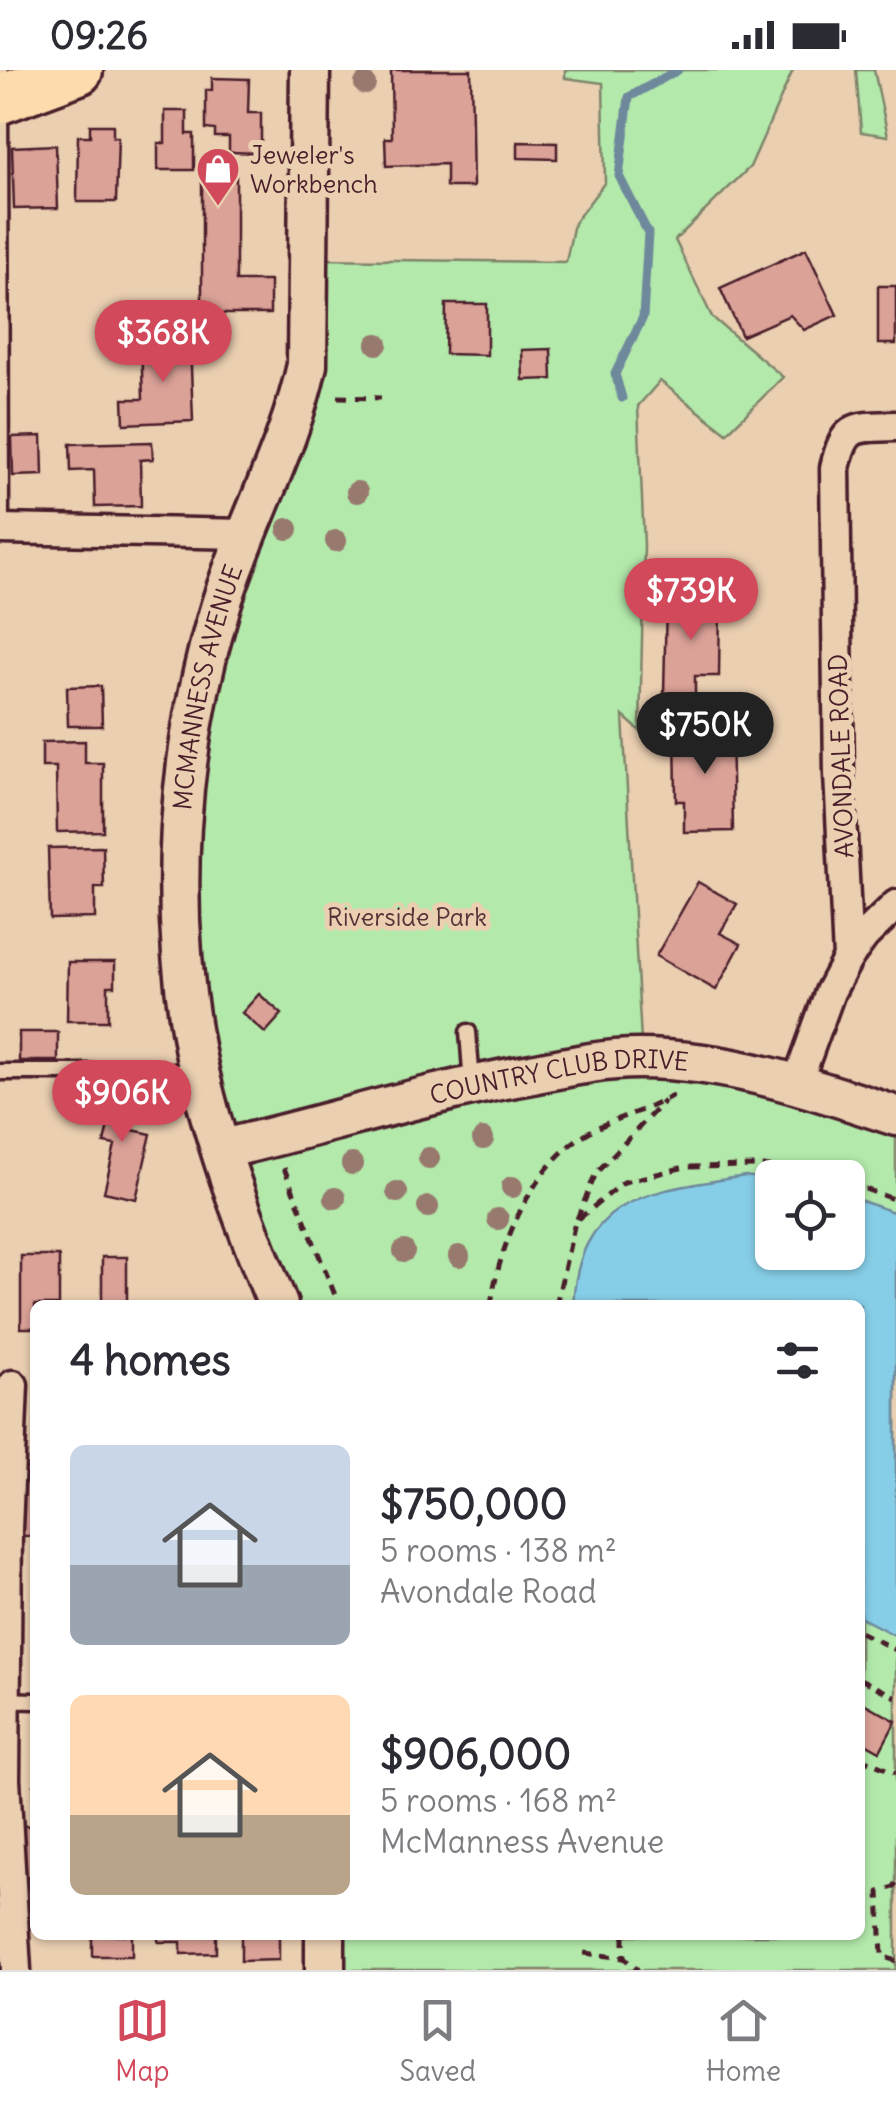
<!DOCTYPE html>
<html lang="en">
<head>
<meta charset="utf-8">
<style>
  :root { --surface:#fff; --page:#f7f7f7; --text:#2b2b33; --muted:#7c7c81; --line:#e1e1e2; --accent:#d1495b }
  body { margin:0; font-family:Delius,sans-serif; background:var(--page); color:var(--text); height:100vh; display:flex; flex-direction:column; font-size:38px; white-space:nowrap }
  * { box-sizing:border-box; margin:0 }
  p { font-size:32px; color:var(--muted) }
  .icon { flex:none; width:55px; height:55px; fill:none; stroke:currentColor; stroke-width:2; stroke-linecap:round; stroke-linejoin:round }
  .map { position:relative; flex:1; overflow:hidden }
  .drawer { position:absolute; left:30px; top:1230px; width:835px; height:640px; display:flex; flex-direction:column; background:var(--surface); border-radius:15px; box-shadow:0 2px 8px #0004 }
  .drawer>* { flex:none }
  .tools { position:absolute; left:755px; top:1090px; display:grid; gap:20px }
  .tools a { display:grid; place-items:center; width:110px; height:110px; border-radius:15px; background:var(--surface); box-shadow:0 2px 8px #0004; font-size:50px }
  .price { position:absolute; translate:-50% -85px; padding:0 22px; border-radius:35px; background:var(--accent); color:#fff; font-size:32px; line-height:65px; filter:drop-shadow(0 2px 5px #0008) }
  .price::after { content:''; position:absolute; left:50%; top:60px; width:30px; height:22px; margin-left:-15px; background:inherit; clip-path:polygon(0 0,100% 0,50% 100%) }
  .price.on { background:#222; color:#fff }
  ul { padding:0; list-style:none }
  li { display:flex; align-items:center; gap:30px; height:250px; padding:0 40px }
  li span { display:grid; place-items:center; flex:none; width:280px; height:200px; border-radius:15px; color:#555 }
  li>.icon { margin-inline-start:auto }
  span .icon { width:120px; height:120px; fill:#fffc; stroke-width:1 }
  li b { font-size:42px }
  h2 { display:flex; justify-content:space-between; align-items:center; height:120px; padding:0 40px; font-size:42px }
  .status { display:flex; justify-content:space-between; align-items:center; height:70px; padding:0 50px; background:var(--surface); direction:ltr }
  .status svg { height:28px; fill:currentColor }
  .dock { display:flex; justify-content:space-around; align-items:center; height:140px; border-top:2px solid var(--line); background:var(--surface); font-size:28px; color:var(--muted) }
  .dock a { display:grid; justify-items:center; gap:5px }
  .dock .on { color:var(--accent) }
  .map>svg:first-child { display:block }
  .green { fill:#b3e9ab; stroke:#7e846b; stroke-width:2.5; fill-rule:evenodd }
  .water { fill:#86cee7; stroke:#6e889c; stroke-width:2.5 }
  .lines { fill:none; stroke-linecap:round; stroke-linejoin:round }
  .stream { stroke:#6e889c; stroke-width:9 }
  .building { fill:#dba298; stroke:#4a1f2b; stroke-width:2.5 }
  .lane-casing { stroke:#4a1f2b; stroke-width:21 }
  .street-casing { stroke:#4a1f2b; stroke-width:35 }
  .secondary-casing { stroke:#4a1f2b; stroke-width:45 }
  .highway-casing { stroke:#4a1f2b; stroke-width:55 }
  .path { stroke:#4a1f2b; stroke-width:5; stroke-dasharray:10 8; stroke-linecap:butt }
  .lane { stroke:#eacfb1; stroke-width:14 }
  .street { stroke:#eacfb1; stroke-width:28 }
  .secondary { stroke:#eacfb1; stroke-width:38 }
  .highway { stroke:#fcdcac; stroke-width:48 }
  .tree { fill:#98796e }
  .labels { text-anchor:middle; stroke-width:10; stroke-linejoin:round; paint-order:stroke }
  .poi-label { font-size:25px; fill:#4a1f2b; stroke:#eacfb1; text-anchor:start }
  .street-label { font-size:25px; fill:#4a1f2b; stroke:#eacfb1 }
  .park-label { font-size:25px; fill:#543338; stroke:#eacfb1 }
</style>
</head>
<body>
<div class="status"><b>09:26</b><svg viewBox="0 0 49 12"><path d="M0 12V9h3v3zM5 12V6h3v6zM10 12V3h3v9zM15 12V0h3v12zM26 1h20v11H26zM47 4h2v5h-2z"/></svg></div>
<div class="map">
<svg width="896" height="1900" viewBox="0 0 896 1900">
  <rect width="100%" height="100%" fill="#eacfb1"/>
  <filter id="ink" filterUnits="userSpaceOnUse"><feTurbulence type="fractalNoise" baseFrequency=".01" numOctaves="2"/><feDisplacementMap in="SourceGraphic" scale="20" xChannelSelector="R" yChannelSelector="G"/><feConvolveMatrix kernelMatrix="1 2 1 2 8 2 1 2 1" color-interpolation-filters="sRGB"/></filter>
  <g filter="url(#ink)">
    <!-- green -->
    <g class="green">
      <path d="M565,0H793L750,97L675,170L712,247L783,307L727,363L660,311L638,336L644,475L640,661L623,646L642,989L896,1046V1900H325V1865H860V1235H278L196,985L185,705L298,335L310,189L566,192L574,153L605,112L603,13L565,8ZM772,1108H848V1182H772Z"/>
      <path d="M856,0H874L888,66L861,62Z"/>
    </g>
    <!-- water -->
    <path class="water" d="M745,1106L772,1110V1182H848V1126L896,1143V1566L860,1547V1235H573C579,1123 654,1121 745,1106Z"/>
    <g class="lines">
      <!-- stream -->
      <path class="stream" d="M622,328L615,304L643,247L648,163L619,106L629,27L678,0"/>
    </g>
    <!-- building -->
    <g class="building">
      <path d="M391,0H471L473,117H446V94L386,96L385,68H392Z"/>
      <path d="M212,8L249,9L248,43H261V83L229,82V67H215V60L206,59V20H212Z"/>
      <path d="M165,41H187V64H194V100H158V73H165Z"/>
      <path d="M90,55H113V67H118L116,132H77L78,66H90Z"/>
      <path d="M518,72L557,73V89L518,88Z"/>
      <path d="M56,75L58,138L14,139L12,77Z"/>
      <path d="M202,107H236V211H270V244H202Z"/>
      <path d="M806,179L837,245L804,260L790,245L742,266L720,218Z"/>
      <rect x="878" y="216" width="18" height="58"/>
      <path d="M446,234H487V285L445,284Z"/>
      <path d="M190,271L193,351L124,354L123,329H143L141,273Z"/>
      <path d="M551,279L552,309L523,310L522,280Z"/>
      <path d="M42,366L43,405L13,406L12,367Z"/>
      <path d="M152,372L153,389L140,390L141,436L95,437L94,400L71,401L70,374Z"/>
      <path d="M666,529H720L719,606H695V624H664Z"/>
      <path d="M101,616L102,656H68L67,617Z"/>
      <path d="M731,654L733,761L684,762V731H676L675,655Z"/>
      <path d="M85,671V693H103V761L57,762L56,697H42V672Z"/>
      <path d="M103,777L104,818H95V848L50,849L48,778Z"/>
      <path d="M698,812L737,834L720,863L741,874L716,920L656,886Z"/>
      <path d="M68,892H115V916H108V951H67Z"/>
      <path d="M259,924L282,944L265,963L242,943Z"/>
      <rect x="19" y="962" width="39" height="29"/>
      <path d="M99,1020L131,1028L123,1058L151,1064L136,1129L104,1122L115,1075L104,1073L108,1055L91,1051Z"/>
      <path d="M21,1186H59V1235H35V1258H21Z"/>
      <rect x="102" y="1187" width="25" height="48"/>
      <rect x="22" y="1398" width="13" height="68"/>
      <path d="M860,1631L896,1651L880,1681L860,1670Z"/>
      <path d="M34,1714L35,1807L12,1806V1756H34Z"/>
      <rect x="92" y="1865" width="40" height="21"/>
      <path d="M158,1865H216V1883L181,1884V1872H158Z"/>
      <path d="M241,1865H279V1890L241,1891Z"/>
    </g>
    <g class="lines">
      <defs>
        <g id="lane">
          <path d="M0,0L1,459"/>
          <path d="M468,962L472,1014"/>
          <path d="M0,1002H194"/>
          <path d="M1,1630L35,1631"/>
        </g>
        <g id="street">
          <path d="M0,459L246,464"/>
          <path d="M848,888L864,866L896,835"/>
          <path d="M797,1013L830,922L848,888L839,704L835,398C845,354 854,357 896,356"/>
          <path d="M13,1315L7,1460L5,1710L16,1900"/>
        </g>
        <g id="secondary">
          <path id="s1" d="M223,1079C326,1055 428,1022 532,1004C567,997 602,989 638,989C726,989 813,1018 896,1046"/>
          <path id="s2" d="M278,1235C246,1157 211,1065 195,982C167,835 177,681 220,538C245,455 289,379 307,295L310,0"/>
          <path d="M325,1900V1865"/>
        </g>
        <path id="highway" d="M0,29L78,0"/>
      </defs>
      <!-- lane casing -->
      <use href="#lane" class="lane-casing"/>
      <!-- street casing -->
      <use href="#street" class="street-casing"/>
      <!-- secondary casing -->
      <use href="#secondary" class="secondary-casing"/>
      <!-- highway casing -->
      <use href="#highway" class="highway-casing"/>
      <!-- path -->
      <g class="path">
        <path d="M338,327L381,328"/>
        <path d="M284,1098L339,1235"/>
        <path d="M848,1113L896,1130"/>
        <path d="M577,1149L596,1103L664,1031"/>
        <path d="M491,1235C499,1174 533,1095 587,1063C614,1047 647,1042 673,1025"/>
        <path d="M556,1235L575,1152L624,1112L685,1097L763,1096L820,1108"/>
        <path d="M860,1562L896,1580"/>
        <path d="M860,1609L896,1627"/>
        <path d="M860,1688L896,1703"/>
        <path d="M896,1813L894,1817L879,1822L882,1886L896,1891"/>
        <path d="M624,1865V1888"/>
        <path d="M584,1883L624,1888L638,1900"/>
      </g>
      <!-- lane -->
      <use href="#lane" class="lane"/>
      <!-- street -->
      <use href="#street" class="street"/>
      <!-- secondary -->
      <use href="#secondary" class="secondary"/>
      <!-- highway -->
      <use href="#highway" class="highway"/>
    </g>
    <!-- trees -->
    <g class="tree">
      <circle cx="365" cy="14" r="11"/>
      <circle cx="377" cy="274" r="11"/>
      <circle cx="357" cy="422" r="11"/>
      <circle cx="288" cy="459" r="11"/>
      <circle cx="336" cy="471" r="11"/>
      <circle cx="483" cy="1069" r="11"/>
      <circle cx="429" cy="1088" r="11"/>
      <circle cx="352" cy="1094" r="11"/>
      <circle cx="512" cy="1117" r="11"/>
      <circle cx="397" cy="1122" r="11"/>
      <circle cx="335" cy="1128" r="11"/>
      <circle cx="428" cy="1137" r="11"/>
      <circle cx="498" cy="1149" r="11"/>
      <circle cx="404" cy="1181" r="11"/>
      <circle cx="459" cy="1186" r="11"/>
    </g>
  </g>
  <!-- icons -->
  <defs>
    <symbol id="shop-pin" viewBox="-11 -11 22 30"><path d="M0 17L-7.5 6A9.5 9.5 0 1 1 7.5 6Z" fill="#d1495b" stroke="#eacfb1"/><path d="M-5-2.5h2.3a2.7 3.5 0 0 1 5.4 0H5L5.5 6h-11ZM-1.5-2.5h3a1.5 2.3 0 0 0-3 0Z" fill="#fff"/></symbol>
  </defs>
  <g fill-rule="evenodd">
    <use href="#shop-pin" x="193" y="74" width="50" height="68"/>
  </g>
  <g class="labels">
    <!-- poi labels -->
    <g class="poi-label">
      <text x="250" y="94">Jeweler's<tspan x="250" dy="29">Workbench</tspan></text>
    </g>
    <!-- street labels -->
    <g class="street-label">
      <text dy="9" stroke="none"><textPath href="#s2" startOffset="635">MCMANNESS AVENUE</textPath></text>
      <text transform="translate(841 686) rotate(-92)" y="9">AVONDALE ROAD</text>
      <text dy="9" stroke="none"><textPath href="#s1" startOffset="345">COUNTRY CLUB DRIVE</textPath></text>
    </g>
    <!-- park labels -->
    <g class="park-label">
      <text x="407" y="856">Riverside Park</text>
    </g>
  </g>
</svg>
<div class="tools">
<a><svg class="icon" aria-label="locate" viewBox="0 0 24 24"><circle cx="12" cy="12" r="6"/><path d="M12 2v4M12 18v4M2 12h4M18 12h4"/></svg></a>
</div>
<b class="price" style="left:163px;top:315px">$368K</b>
<b class="price" style="left:691px;top:573px">$739K</b>
<b class="price on" style="left:705px;top:707px">$750K</b>
<b class="price" style="left:122px;top:1075px">$906K</b>
<section class="drawer">
<h2>4 homes<svg class="icon" aria-label="filters" viewBox="0 0 24 24"><path d="M4 7h16M4 17h16"/><circle cx="9" cy="7" r="2"/><circle cx="15" cy="17" r="2"/></svg></h2>
<ul>
<li><span style="background:linear-gradient(#c9d6e8 60%,#9aa5b1 0)"><svg class="icon" aria-label="home" viewBox="0 0 24 24"><path d="M3 11l9-7 9 7M6 9v11h12V9"/></svg></span><div><b>$750,000</b><p>5 rooms · 138 m²</p><p>Avondale Road</p></div></li>
<li><span style="background:linear-gradient(#ffd9b3 60%,#b9a48a 0)"><svg class="icon" aria-label="home" viewBox="0 0 24 24"><path d="M3 11l9-7 9 7M6 9v11h12V9"/></svg></span><div><b>$906,000</b><p>5 rooms · 168 m²</p><p>McManness Avenue</p></div></li>
</ul>
</section>
</div>
<nav class="dock">
<a class="on"><svg class="icon" aria-label="map" viewBox="0 0 24 24"><path d="M3 6l6-2 6 2 6-2v14l-6 2-6-2-6 2zM9 4v14M15 6v14"/></svg>Map</a>
<a><svg class="icon" aria-label="saved" viewBox="0 0 24 24"><path d="M7 4h10v16l-5-4-5 4z"/></svg>Saved</a>
<a><svg class="icon" aria-label="home" viewBox="0 0 24 24"><path d="M3 11l9-7 9 7M6 9v11h12V9"/></svg>Home</a>
</nav>
</body>
</html>
